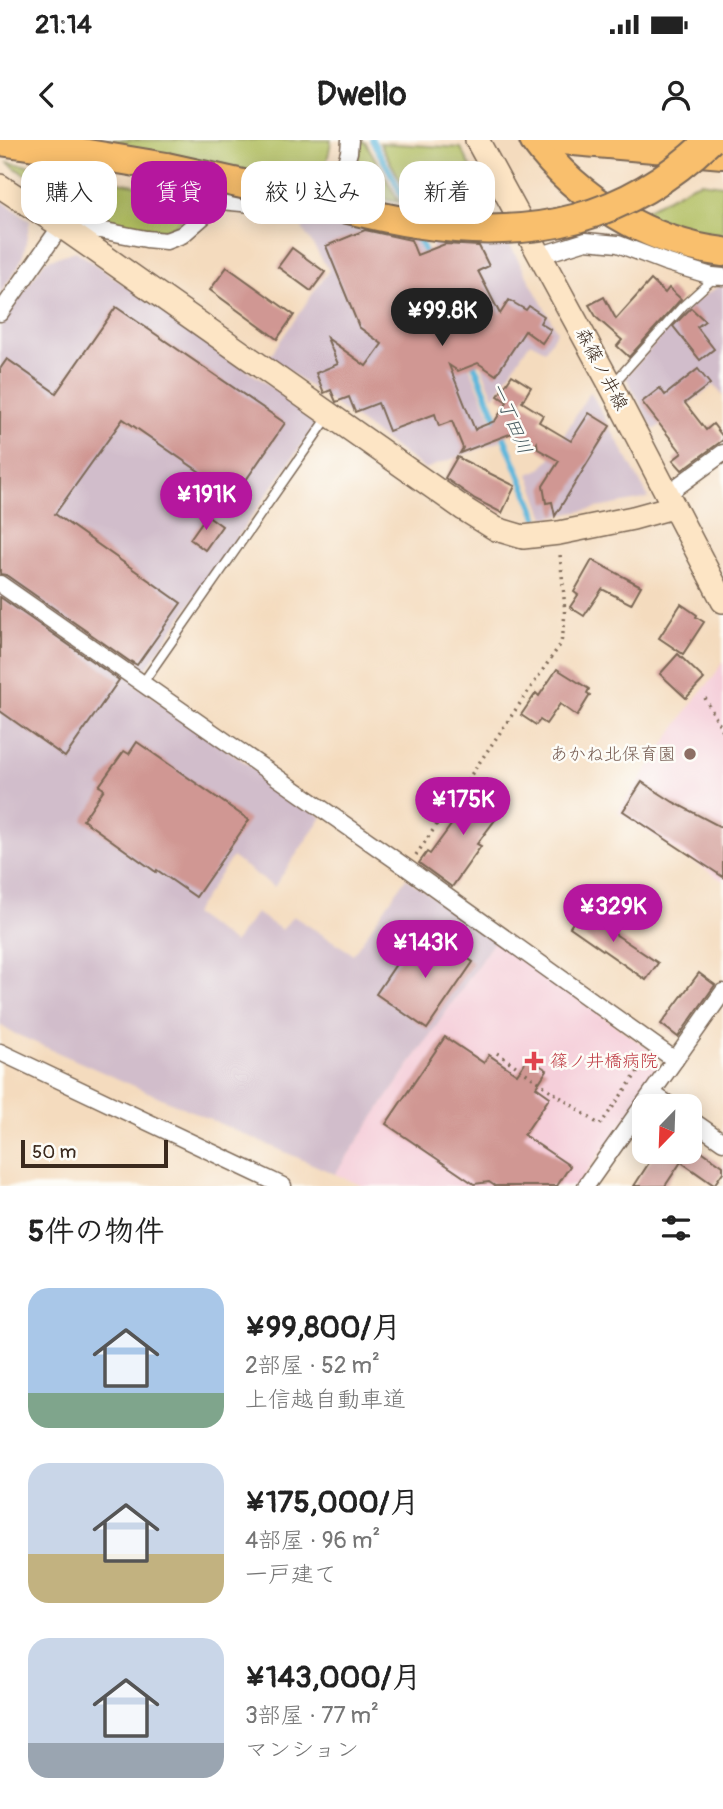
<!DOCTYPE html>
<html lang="ja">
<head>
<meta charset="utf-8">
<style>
  :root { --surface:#fff; --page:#f2f2f2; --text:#222; --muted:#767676; --accent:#b5179e }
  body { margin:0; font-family:Pangolin,"Klee One",sans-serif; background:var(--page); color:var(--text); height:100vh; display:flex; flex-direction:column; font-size:26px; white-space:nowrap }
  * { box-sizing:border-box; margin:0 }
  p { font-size:23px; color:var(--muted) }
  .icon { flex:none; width:38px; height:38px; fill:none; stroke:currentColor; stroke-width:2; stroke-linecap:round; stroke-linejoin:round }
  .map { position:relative; height:1046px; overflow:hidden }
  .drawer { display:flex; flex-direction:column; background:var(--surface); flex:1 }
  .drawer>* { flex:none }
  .banner { position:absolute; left:21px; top:21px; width:682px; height:63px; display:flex; gap:14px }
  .needle { width:46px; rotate:203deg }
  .tools { position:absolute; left:632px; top:954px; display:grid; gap:14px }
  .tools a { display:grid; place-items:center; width:70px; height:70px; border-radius:14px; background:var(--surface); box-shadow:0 4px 18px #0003; font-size:35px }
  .scale { position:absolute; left:21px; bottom:18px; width:147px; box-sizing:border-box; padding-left:7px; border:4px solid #3b2a1e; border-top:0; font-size:19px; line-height:24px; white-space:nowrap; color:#3b2a1e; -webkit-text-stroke:5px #fdfcf7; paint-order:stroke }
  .price { position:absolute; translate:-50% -60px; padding:0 16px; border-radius:24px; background:var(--accent); color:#fff; font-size:23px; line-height:46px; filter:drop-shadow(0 2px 4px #0008) }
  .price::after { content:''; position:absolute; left:50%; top:42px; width:21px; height:16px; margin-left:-10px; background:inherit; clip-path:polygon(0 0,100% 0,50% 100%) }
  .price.current { background:#222; color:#fff }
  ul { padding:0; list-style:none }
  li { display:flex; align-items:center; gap:21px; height:175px; padding:0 28px }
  li span { display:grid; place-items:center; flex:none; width:196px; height:140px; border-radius:21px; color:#555 }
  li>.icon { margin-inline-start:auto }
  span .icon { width:84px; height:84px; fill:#fffc; stroke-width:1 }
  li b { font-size:30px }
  h2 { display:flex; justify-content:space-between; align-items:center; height:84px; padding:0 28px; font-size:30px }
  .tag { padding:0 24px; border-radius:21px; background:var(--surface); box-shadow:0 4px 18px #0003; font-size:24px; line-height:63px }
  .tag.current { background:var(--accent); color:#fff }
  .status { display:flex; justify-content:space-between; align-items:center; height:49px; padding:0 35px; background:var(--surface); direction:ltr }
  .status svg { height:19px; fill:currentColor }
  header { display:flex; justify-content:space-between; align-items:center; height:91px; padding:0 28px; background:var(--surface); font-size:32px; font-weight:700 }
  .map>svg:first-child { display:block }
  .built { fill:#f5cfda }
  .industrial { fill:#d1bdcb }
  .green { fill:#b1be60; stroke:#76743f; stroke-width:2 }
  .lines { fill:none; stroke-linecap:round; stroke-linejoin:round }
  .stream { stroke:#5fb7dc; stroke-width:6 }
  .building { fill:#d09793 }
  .lane-casing { stroke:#7c6856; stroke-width:11 }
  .street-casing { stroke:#7c6856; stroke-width:19 }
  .secondary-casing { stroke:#7c6856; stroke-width:26 }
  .highway-casing { stroke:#7c6856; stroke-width:32 }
  .path { stroke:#7c6856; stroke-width:3.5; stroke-dasharray:2 5; stroke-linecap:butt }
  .lane { stroke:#fff; stroke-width:8 }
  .street { stroke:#fff; stroke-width:16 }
  .secondary { stroke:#fde5c5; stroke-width:23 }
  .highway { stroke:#f9bf6d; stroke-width:28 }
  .highway-bridge-casing { stroke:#7c6856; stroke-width:32; stroke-linecap:butt }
  .highway-bridge { stroke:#f9bf6d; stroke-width:28 }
  .education-dot { fill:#8d6e63; stroke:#fdfcf7; stroke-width:2.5 }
  .health-dot { fill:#e0444e; stroke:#fdfcf7; stroke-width:2.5 }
  .labels { text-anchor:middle; stroke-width:5; stroke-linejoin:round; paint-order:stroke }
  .street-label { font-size:18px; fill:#3b2a1e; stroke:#fdfcf7 }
  .education-label { font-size:18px; fill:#785e54; stroke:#fdfcf7; text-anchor:end }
  .health-label { font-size:18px; fill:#be3a42; stroke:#fdfcf7; text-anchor:start }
  .water-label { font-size:19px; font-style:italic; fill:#485b60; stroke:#fdfcf7 }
</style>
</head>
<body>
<div class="status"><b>21:14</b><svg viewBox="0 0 49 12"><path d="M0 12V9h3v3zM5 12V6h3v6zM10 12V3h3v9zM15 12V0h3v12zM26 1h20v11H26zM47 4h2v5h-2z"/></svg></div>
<header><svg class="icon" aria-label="back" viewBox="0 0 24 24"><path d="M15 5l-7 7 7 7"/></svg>Dwello<svg class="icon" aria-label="person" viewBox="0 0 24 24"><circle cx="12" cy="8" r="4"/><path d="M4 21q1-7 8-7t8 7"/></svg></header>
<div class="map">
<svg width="723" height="1046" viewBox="0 0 723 1046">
  <rect width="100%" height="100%" fill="#fdfcf7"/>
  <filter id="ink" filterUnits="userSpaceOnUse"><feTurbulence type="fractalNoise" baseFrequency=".0143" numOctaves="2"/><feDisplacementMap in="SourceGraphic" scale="14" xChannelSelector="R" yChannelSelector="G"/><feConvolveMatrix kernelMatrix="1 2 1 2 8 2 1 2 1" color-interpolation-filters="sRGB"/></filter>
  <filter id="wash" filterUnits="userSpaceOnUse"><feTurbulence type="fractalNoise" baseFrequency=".00686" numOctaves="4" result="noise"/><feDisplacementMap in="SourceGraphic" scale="28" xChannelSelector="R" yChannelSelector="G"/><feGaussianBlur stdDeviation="1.57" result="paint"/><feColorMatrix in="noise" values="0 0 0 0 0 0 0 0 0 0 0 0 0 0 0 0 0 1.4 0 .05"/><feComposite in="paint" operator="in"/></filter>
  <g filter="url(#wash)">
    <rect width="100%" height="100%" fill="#f4dbbe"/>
    <!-- built -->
    <g class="built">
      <path d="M723,521V741L618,672L697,556L713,538Z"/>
      <path d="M495,800L653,912L660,930L577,1046H363L335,1034Z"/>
    </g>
    <!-- industrial -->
    <g class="industrial">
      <path d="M0,59L30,81L24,113L18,127L0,154Z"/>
      <path d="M314,77L415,98L501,301L425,329L269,217L329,130L302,88Z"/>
      <path d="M429,98L510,105L557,191L545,210L530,202L494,257Z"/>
      <path d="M76,111L319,280L135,544L322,677L274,747L232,717L193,774L234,803L256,773L282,790L293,776L353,814L406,738L495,800L335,1034L11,892L0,885V186L45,121Z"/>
      <path d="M719,146L723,147V255L714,245L654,290L626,237L686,168Z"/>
      <path d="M590,251L649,358L545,378L529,334L542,328L550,319Z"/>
    </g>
    <!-- green -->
    <g class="green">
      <path d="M51,0H331C329,17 325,29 315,43L193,21Z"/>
      <path d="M361,1L366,3L399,62L337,51C357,34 357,27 361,1Z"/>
      <path d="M380,3L461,8L471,27L451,69L413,64Z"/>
      <path d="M7,22L202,57L176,85L167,90H155L79,74Z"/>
      <path d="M701,42L723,45V95L673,87L642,72L692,45Z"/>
    </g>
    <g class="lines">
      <!-- stream -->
      <g class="stream">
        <path d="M372,0L394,39L410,75"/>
        <path d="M416,92L427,117"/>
        <path d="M471,217L537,377"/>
      </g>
    </g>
    <g id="blocks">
      <!-- building -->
      <g class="building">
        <path d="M365,90L411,100L417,115L445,104L479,106L489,126L478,131L500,174L509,160L526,170L529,166L544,176L540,183L551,190L542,203L525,191L496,235L478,223L458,231L449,225L475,290L477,288L495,281L507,262L498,256L512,235L531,247L522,262L543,275L539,282L571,301L589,273L610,286L555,376L552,362L546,363L543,346L559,321L538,309L537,303L535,307L512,293L460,313L463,308L452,281L439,286L435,274L389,291L378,263L355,272L349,257L336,262L331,250L324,253L316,233L338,224L327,198L366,226L382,204L359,187L326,106Z"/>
        <path d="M292,108L325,132L311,151L278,127Z"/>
        <path d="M227,127L294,175L277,199L210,150Z"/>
        <path d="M651,140L665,153L669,148L681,159L629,217L617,206L622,200L597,178L589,165L604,157L616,179Z"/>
        <path d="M116,167L285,283L235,356L123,279L55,374L181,463L137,525L132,522V523L6,435L0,434V229L7,219L56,253Z"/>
        <path d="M691,168L705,181L697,187L714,209L700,220L673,186Z"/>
        <path d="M698,229L710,244L685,263L706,290L713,284L723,297V300L682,330L673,320L682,313L642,262L660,248L665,255Z"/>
        <path d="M457,317L515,346L502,373L475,359L445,338Z"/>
        <path d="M207,375L222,386L205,410L190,399Z"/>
        <path d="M592,420L641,446L631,464L602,449L584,476L570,467L578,455L574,452Z"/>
        <path d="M0,457L119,540L65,617L0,571Z"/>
        <path d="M681,464L697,475L696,477L704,482L683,514L659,498Z"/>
        <path d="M678,514L704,539L686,558L660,534Z"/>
        <path d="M557,529L589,549L587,553L590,555L577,576L560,564L546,584L540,580L536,585L521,575L536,553L539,556Z"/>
        <path d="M137,602L249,680L196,757L157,730L156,732L83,680L104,649L99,646L124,611L129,614Z"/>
        <path d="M642,642L673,662L723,688V737L623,671Z"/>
        <path d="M476,644L492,654L489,658L504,668L477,704L481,706L452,747L419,723L427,712L430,714L454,681L452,680Z"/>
        <path d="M583,768L614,789L612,792L658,823L646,840L570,787Z"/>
        <path d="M430,793L473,822L427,889L376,854L405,811L413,817Z"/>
        <path d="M699,833L715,845L678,897L661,884Z"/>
        <path d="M445,897L484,923L489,915L517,934L528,918L547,930L536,947L550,957L524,995L570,1026L557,1046H495L489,1042L474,1044L386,984Z"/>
        <path d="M690,1003L723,1026V1032L714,1045L681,1022L665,1046H634L656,1012H690Z"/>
      </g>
    </g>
  </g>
  <g filter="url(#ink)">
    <use href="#blocks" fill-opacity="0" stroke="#7c6856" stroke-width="2"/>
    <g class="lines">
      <defs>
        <g id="lane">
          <path d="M613,244L683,166L715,137"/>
          <path d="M142,544L329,276"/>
        </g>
        <g id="street">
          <path d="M541,115L586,101L618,104L665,122L715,137L713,136L723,137"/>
          <path d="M0,173L61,86L100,90L146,99L166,101L182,95L221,61L293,68L330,45L344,29L349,12L350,0"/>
          <path d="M667,354L723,313"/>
          <path d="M0,444L407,728L675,920"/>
          <path d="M0,912L283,1046"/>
          <path d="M652,953L671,966"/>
          <path d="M690,979L723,1002"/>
          <path d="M586,1046L723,852"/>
        </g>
        <g id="secondary">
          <path d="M477,0L611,246L723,461"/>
          <path d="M0,46L61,86L464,369L496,389L523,397L559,393L633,378L673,367"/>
        </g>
        <g id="highway">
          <path d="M534,0C577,59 650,103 723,112"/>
          <path d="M562,0L723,14"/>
          <path d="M0,1L76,12L166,27"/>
        </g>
      </defs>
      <!-- lane casing -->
      <use href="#lane" class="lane-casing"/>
      <!-- street casing -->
      <use href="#street" class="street-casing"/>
      <!-- secondary casing -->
      <use href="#secondary" class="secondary-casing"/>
      <!-- highway casing -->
      <use href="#highway" class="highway-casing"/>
      <!-- path -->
      <g class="path">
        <path d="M705,558L723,591"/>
        <path d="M416,715L560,505C569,479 562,441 560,414"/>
        <path d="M497,913L600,985L647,919"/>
      </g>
      <!-- lane -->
      <use href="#lane" class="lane"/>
      <!-- street -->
      <use href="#street" class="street"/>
      <!-- secondary -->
      <use href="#secondary" class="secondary"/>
      <!-- highway -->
      <use href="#highway" class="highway"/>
      <defs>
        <path id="highway-bridge" d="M166,27C216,38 266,49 316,61C351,70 385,79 420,84C533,101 627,80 710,0"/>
      </defs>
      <!-- highway-bridge casing -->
      <use href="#highway-bridge" class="highway-bridge-casing"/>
      <!-- highway-bridge -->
      <use href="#highway-bridge" class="highway-bridge"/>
    </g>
  </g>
  <!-- markers -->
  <circle class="education-dot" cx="690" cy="614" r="7"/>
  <path class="health-dot" d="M530.5 910.5h7v7h7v7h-7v7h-7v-7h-7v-7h7z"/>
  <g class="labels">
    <!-- street labels -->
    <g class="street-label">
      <text transform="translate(602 229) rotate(62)" y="6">森篠ノ井線</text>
    </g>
    <!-- education labels -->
    <g class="education-label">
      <text x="676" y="620">あかね北保育園</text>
    </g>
    <!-- health labels -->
    <g class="health-label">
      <text x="550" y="927">篠ノ井橋病院</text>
    </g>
    <!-- water labels -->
    <g class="water-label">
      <text transform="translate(512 278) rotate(67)" y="7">一丁田川</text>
    </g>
  </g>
</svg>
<div class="tools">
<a><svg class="needle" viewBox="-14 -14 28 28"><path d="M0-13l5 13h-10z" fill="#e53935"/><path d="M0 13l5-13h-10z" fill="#767676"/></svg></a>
</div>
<div class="scale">50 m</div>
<b class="price current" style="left:442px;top:208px">¥99.8K</b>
<b class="price" style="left:206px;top:392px">¥191K</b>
<b class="price" style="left:463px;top:697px">¥175K</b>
<b class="price" style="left:613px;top:804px">¥329K</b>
<b class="price" style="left:425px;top:840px">¥143K</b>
<div class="banner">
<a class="tag">購入</a>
<a class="tag current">賃貸</a>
<a class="tag">絞り込み</a>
<a class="tag">新着</a>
</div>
</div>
<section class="drawer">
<h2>5件の物件<svg class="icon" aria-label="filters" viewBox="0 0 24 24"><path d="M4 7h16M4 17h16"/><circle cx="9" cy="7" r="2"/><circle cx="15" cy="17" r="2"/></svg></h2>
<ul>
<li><span style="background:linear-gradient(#a9c7e8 75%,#7fa58c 0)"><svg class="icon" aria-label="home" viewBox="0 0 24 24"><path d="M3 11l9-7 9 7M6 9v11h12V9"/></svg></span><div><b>¥99,800/月</b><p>2部屋 · 52 m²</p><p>上信越自動車道</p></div></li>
<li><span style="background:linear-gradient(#c9d6e8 65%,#c2b280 0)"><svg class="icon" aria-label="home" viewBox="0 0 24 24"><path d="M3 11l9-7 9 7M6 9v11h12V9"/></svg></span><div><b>¥175,000/月</b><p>4部屋 · 96 m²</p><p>一戸建て</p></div></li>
<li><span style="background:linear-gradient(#c9d6e8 75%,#9aa5b1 0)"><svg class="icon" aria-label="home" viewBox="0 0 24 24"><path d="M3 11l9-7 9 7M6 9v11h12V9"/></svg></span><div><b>¥143,000/月</b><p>3部屋 · 77 m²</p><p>マンション</p></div></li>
</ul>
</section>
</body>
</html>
